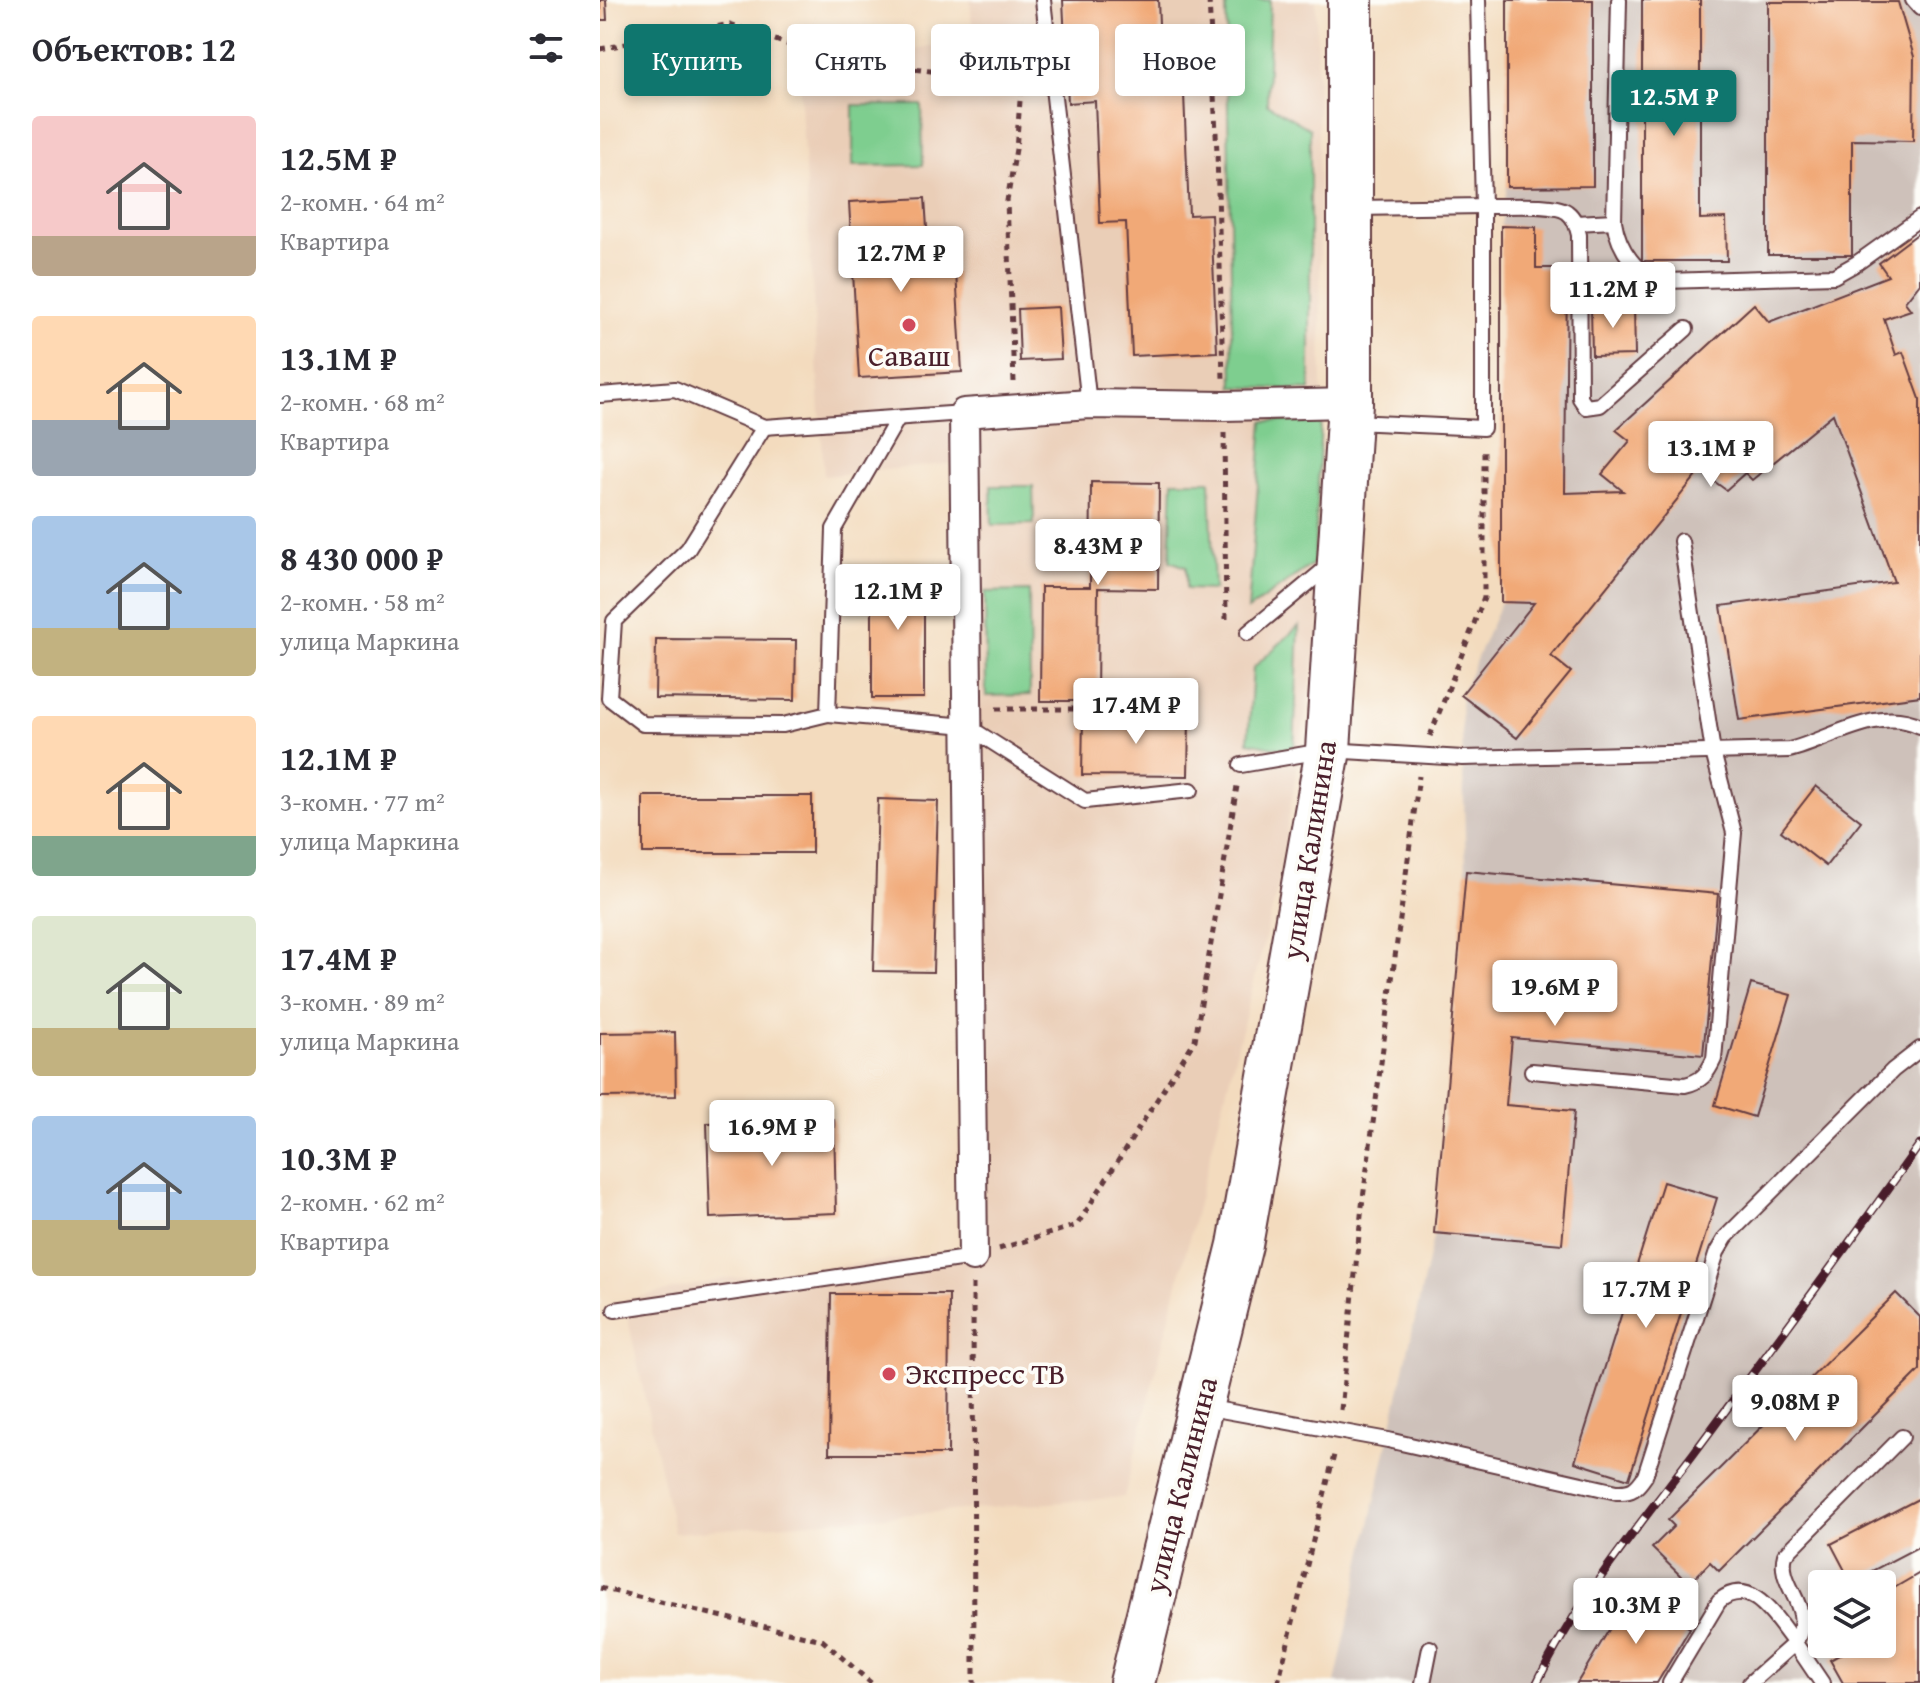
<!DOCTYPE html>
<html lang="ru">
<head>
<meta charset="utf-8">
<style>
  :root { --surface:#fff; --page:#f7f7f7; --text:#2b2b33; --muted:#7c7c81; --accent:#0f766e }
  body { margin:0; font-family:"Gentium Book Plus",serif; background:var(--page); color:var(--text); height:100vh; display:flex; flex-direction:column; font-size:30px; white-space:nowrap }
  * { box-sizing:border-box; margin:0 }
  p { font-size:26px; color:var(--muted) }
  .icon { flex:none; width:44px; height:44px; fill:none; stroke:currentColor; stroke-width:2; stroke-linecap:round; stroke-linejoin:round }
  .map { position:relative; flex:1; overflow:hidden }
  .drawer { display:flex; flex-direction:column; background:var(--surface); width:600px }
  .drawer>* { flex:none }
  .banner { position:absolute; left:24px; top:24px; width:760px; height:72px; display:flex; gap:16px }
  .buttons { position:absolute; left:1208px; top:1570px; display:grid; gap:16px }
  .buttons a { display:grid; place-items:center; width:88px; height:88px; border-radius:8px; background:var(--surface); box-shadow:0 4px 12px #0003; font-size:40px }
  .price { position:absolute; translate:-50% -68px; padding:0 18px; border-radius:8px; background:#fff; color:#222; font-size:26px; line-height:52px; filter:drop-shadow(0 2px 4px #0008) }
  .price::after { content:''; position:absolute; left:50%; top:48px; width:24px; height:18px; margin-left:-12px; background:inherit; clip-path:polygon(0 0,100% 0,50% 100%) }
  .price.active { background:var(--accent); color:#fff }
  ul { padding:0; list-style:none }
  li { display:flex; align-items:center; gap:24px; height:200px; padding:0 32px }
  li span { display:grid; place-items:center; flex:none; width:224px; height:160px; border-radius:8px; color:#555 }
  li>.icon { margin-inline-start:auto }
  span .icon { width:96px; height:96px; fill:#fffc; stroke-width:1 }
  li b { font-size:34px }
  h2 { display:flex; justify-content:space-between; align-items:center; height:96px; padding:0 32px; font-size:34px }
  .tag { padding:0 28px; border-radius:8px; background:var(--surface); box-shadow:0 4px 12px #0003; font-size:28px; line-height:72px }
  .tag.active { background:var(--accent); color:#fff }
  main { display:flex; flex:1; min-height:0 }
  .map>svg:first-child { display:block }
  .built { fill:#eaceb7 }
  .industrial { fill:#cec1ba; fill-rule:evenodd }
  .green { fill:#7ece8f; stroke:#64765d; stroke-width:2 }
  .building { fill:#f1a977 }
  .lines { fill:none; stroke-linecap:round; stroke-linejoin:round }
  .lane-casing { stroke:#633b41; stroke-width:18 }
  .street-casing { stroke:#633b41; stroke-width:32 }
  .primary-casing { stroke:#633b41; stroke-width:48 }
  .path { stroke:#633b41; stroke-width:5; stroke-dasharray:6 6; stroke-linecap:butt }
  .lane { stroke:#fff; stroke-width:14 }
  .street { stroke:#fff; stroke-width:28 }
  .primary { stroke:#fff; stroke-width:44 }
  .rail-casing { stroke:#4a1f2b; stroke-width:9 }
  .rail { stroke:#fdfcf7; stroke-width:6; stroke-dasharray:18; stroke-linecap:butt }
  .poi-dot { fill:#d1495b; stroke:#fdfcf7; stroke-width:3 }
  .labels { text-anchor:middle; stroke-width:7; stroke-linejoin:round; paint-order:stroke }
  .poi-label { font-size:30px; fill:#4a1f2b; stroke:#fdfcf7 }
  .street-label { font-size:30px; fill:#4a1f2b; stroke:#fdfcf7 }
</style>
</head>
<body>
<main>
<section class="drawer">
<h2>Объектов: 12<svg class="icon" aria-label="filters" viewBox="0 0 24 24"><path d="M4 7h16M4 17h16"/><circle cx="9" cy="7" r="2"/><circle cx="15" cy="17" r="2"/></svg></h2>
<ul>
<li><span style="background:linear-gradient(#f6c9c9 75%,#b9a48a 0)"><svg class="icon" aria-label="home" viewBox="0 0 24 24"><path d="M3 11l9-7 9 7M6 9v11h12V9"/></svg></span><div><b>12.5M ₽</b><p>2-комн. · 64 m²</p><p>Квартира</p></div></li>
<li><span style="background:linear-gradient(#ffd9b3 65%,#9aa5b1 0)"><svg class="icon" aria-label="home" viewBox="0 0 24 24"><path d="M3 11l9-7 9 7M6 9v11h12V9"/></svg></span><div><b>13.1M ₽</b><p>2-комн. · 68 m²</p><p>Квартира</p></div></li>
<li><span style="background:linear-gradient(#a9c7e8 70%,#c2b280 0)"><svg class="icon" aria-label="home" viewBox="0 0 24 24"><path d="M3 11l9-7 9 7M6 9v11h12V9"/></svg></span><div><b>8 430 000 ₽</b><p>2-комн. · 58 m²</p><p>улица Маркина</p></div></li>
<li><span style="background:linear-gradient(#ffd9b3 75%,#7fa58c 0)"><svg class="icon" aria-label="home" viewBox="0 0 24 24"><path d="M3 11l9-7 9 7M6 9v11h12V9"/></svg></span><div><b>12.1M ₽</b><p>3-комн. · 77 m²</p><p>улица Маркина</p></div></li>
<li><span style="background:linear-gradient(#dfe7d0 70%,#c2b280 0)"><svg class="icon" aria-label="home" viewBox="0 0 24 24"><path d="M3 11l9-7 9 7M6 9v11h12V9"/></svg></span><div><b>17.4M ₽</b><p>3-комн. · 89 m²</p><p>улица Маркина</p></div></li>
<li><span style="background:linear-gradient(#a9c7e8 65%,#c2b280 0)"><svg class="icon" aria-label="home" viewBox="0 0 24 24"><path d="M3 11l9-7 9 7M6 9v11h12V9"/></svg></span><div><b>10.3M ₽</b><p>2-комн. · 62 m²</p><p>Квартира</p></div></li>
</ul>
</section>
<div class="map">
<svg width="1320" height="1683" viewBox="0 0 1320 1683">
  <rect width="100%" height="100%" fill="#fdfcf7"/>
  <filter id="ink" filterUnits="userSpaceOnUse"><feTurbulence type="fractalNoise" baseFrequency=".0125" numOctaves="2"/><feDisplacementMap in="SourceGraphic" scale="16" xChannelSelector="R" yChannelSelector="G"/><feConvolveMatrix kernelMatrix="1 2 1 2 8 2 1 2 1" color-interpolation-filters="sRGB"/></filter>
  <filter id="wash" filterUnits="userSpaceOnUse"><feTurbulence type="fractalNoise" baseFrequency=".006" numOctaves="4" result="noise"/><feDisplacementMap in="SourceGraphic" scale="32" xChannelSelector="R" yChannelSelector="G"/><feGaussianBlur stdDeviation="1.8" result="paint"/><feColorMatrix in="noise" values="0 0 0 0 0 0 0 0 0 0 0 0 0 0 0 0 0 1.4 0 .05"/><feComposite in="paint" operator="in"/></filter>
  <g filter="url(#wash)">
    <rect width="100%" height="100%" fill="#f3dbbe"/>
    <!-- built -->
    <path class="built" d="M370,0H716L722,387L719,630L677,890L524,1497L74,1533L24,1300L129,1278L366,1252L354,463L224,476L199,71L373,38Z"/>
    <!-- industrial -->
    <path class="industrial" d="M907,0H1320V1683H735L834,1233L866,871L861,695L901,602V226L907,187ZM1222,1584H1282V1644H1222Z"/>
    <!-- green -->
    <g class="green">
      <path d="M626,0H670L667,104L710,129V390L633,387Z"/>
      <path d="M253,105H322L323,165L253,166Z"/>
      <path d="M663,421L721,422L714,563L648,610Z"/>
      <path d="M573,481H610L614,590L586,589V567L570,561Z"/>
      <path d="M391,486H433L434,524L392,525Z"/>
      <path d="M429,591L430,695L386,696L385,592Z"/>
      <path d="M699,626L694,751L648,742L653,668Z"/>
    </g>
    <g id="blocks">
      <!-- building -->
      <g class="building">
        <path d="M0,0H6L7,20H0Z"/>
        <path d="M463,0H558L562,95L584,94L589,215L611,214L617,352L532,356L526,222L500,223L495,101L468,103Z"/>
        <path d="M907,0H993V186L907,187Z"/>
        <path d="M1042,0H1100V219L1126,218L1127,261H1042Z"/>
        <path d="M1168,2H1298L1314,57L1313,141L1252,140V255H1168Z"/>
        <path d="M325,198L330,273L356,272L362,372L259,378L249,202Z"/>
        <path d="M901,226L936,227V268H967L965,493L1023,491L1002,474L1030,441L1016,430L1154,304L1169,322L1288,276L1279,263L1320,232V283L1305,302L1311,310L1284,319L1296,355L1303,352L1320,399V696L1139,720L1121,606L1294,582L1233,414L1152,480L1145,473L1126,490L1100,471L951,656L971,672L917,738L861,695L934,603L901,602Z"/>
        <path d="M1034,305L1035,355L992,356L991,306Z"/>
        <path d="M458,307L461,359L420,361L418,309Z"/>
        <path d="M491,482L559,483L558,589L498,588L497,701H440L441,587H490Z"/>
        <rect x="272" y="567" width="52" height="131"/>
        <path d="M56,639L196,640L195,700L55,698Z"/>
        <path d="M483,716L589,717L588,776L482,775Z"/>
        <path d="M1216,786L1261,821L1226,866L1181,831Z"/>
        <rect x="43" y="796" width="169" height="57"/>
        <path d="M278,799L338,801L333,972L273,971Z"/>
        <path d="M866,871L1118,894L1103,1055L912,1038L906,1105L974,1111L962,1244L834,1233Z"/>
        <path d="M1151,984L1191,995L1154,1117L1115,1105Z"/>
        <path d="M75,1032L76,1096L0,1097V1033Z"/>
        <path d="M234,1119L236,1213L110,1218L107,1123Z"/>
        <path d="M1063,1182L1117,1198L1029,1479L975,1462Z"/>
        <path d="M1296,1293L1320,1317V1370L1119,1571L1110,1562L1089,1584L1052,1548L1074,1526L1068,1520Z"/>
        <path d="M231,1294H349L348,1454H229Z"/>
        <path d="M1320,1498V1546L1251,1582L1231,1544Z"/>
        <path d="M1320,1573V1683H1243L1230,1660L1259,1644H1282V1595Z"/>
        <path d="M1031,1593L1090,1628L1057,1683H977Z"/>
      </g>
    </g>
  </g>
  <g filter="url(#ink)">
    <use href="#blocks" fill-opacity="0" stroke="#633b41" stroke-width="2"/>
    <g class="lines">
      <defs>
        <g id="lane">
          <path d="M443,0L489,404"/>
          <path d="M1019,0L1014,221C1018,248 1037,278 1066,281L1234,276L1257,263L1320,218"/>
          <path d="M1313,0L1320,8"/>
          <path d="M756,208L883,206L878,0"/>
          <path d="M976,223L1014,221"/>
          <path d="M0,395L75,389L164,427L364,413"/>
          <path d="M753,422L883,428V206C902,207 953,202 967,212C975,218 977,227 979,235L980,398L986,407L1000,405L1086,329"/>
          <path d="M164,427L88,549L14,621L9,698L43,724L183,725L228,714L234,529L298,418"/>
          <path d="M648,633L730,565"/>
          <path d="M228,714L367,726L485,801L591,790"/>
          <path d="M641,765L728,750L863,758L1189,750C1230,740 1278,705 1320,726"/>
          <path d="M932,1071L1085,1085C1102,1081 1107,1074 1114,1059L1134,833L1113,752L1081,541"/>
          <path d="M15,1310L373,1257"/>
          <path d="M604,1407L788,1440L1017,1492C1032,1493 1037,1488 1045,1476L1117,1252L1126,1237L1293,1070L1320,1049"/>
          <path d="M823,1683L830,1648"/>
          <path d="M1070,1683L1119,1601C1152,1574 1176,1620 1195,1643L1150,1683"/>
          <path d="M1222,1683L1195,1643C1217,1606 1176,1587 1185,1555L1302,1437"/>
        </g>
        <path id="street" d="M373,1257L364,413L489,404L624,406L750,403"/>
        <path id="primary" d="M532,1683L640,1245L728,750L750,403V0"/>
      </defs>
      <!-- lane casing -->
      <use href="#lane" class="lane-casing"/>
      <!-- street casing -->
      <use href="#street" class="street-casing"/>
      <!-- primary casing -->
      <use href="#primary" class="primary-casing"/>
      <!-- path -->
      <g class="path">
        <path d="M609,0L617,152L623,379"/>
        <path d="M0,49L130,24L229,59L423,82"/>
        <path d="M414,382L407,201L416,149L424,53"/>
        <path d="M624,433L626,619"/>
        <path d="M396,709H493L515,706"/>
        <path d="M830,736L884,598V448"/>
        <path d="M399,1249L477,1225L595,1040L637,786"/>
        <path d="M373,1284L374,1683"/>
        <path d="M741,1410L762,1206L819,776"/>
        <path d="M0,1588L222,1640L271,1683"/>
        <path d="M678,1683L735,1451"/>
      </g>
      <!-- lane -->
      <use href="#lane" class="lane"/>
      <!-- street -->
      <use href="#street" class="street"/>
      <!-- primary -->
      <use href="#primary" class="primary"/>
      <defs>
        <path id="rail" d="M937,1683C977,1600 1038,1527 1094,1453C1170,1351 1246,1248 1320,1144"/>
      </defs>
      <!-- rail casing -->
      <use href="#rail" class="rail-casing"/>
      <!-- rail -->
      <use href="#rail" class="rail"/>
    </g>
  </g>
  <!-- markers -->
  <g class="poi-dot">
    <circle cx="309" cy="325" r="8"/>
    <circle cx="289" cy="1374" r="8"/>
  </g>
  <g class="labels">
    <!-- poi labels -->
    <g class="poi-label">
      <text x="309" y="366">Саваш</text>
      <text x="305" y="1384" text-anchor="start">Экспресс ТВ</text>
    </g>
    <!-- street labels -->
    <g class="street-label">
      <text transform="translate(709 850) rotate(-81)" y="10">улица Калинина</text>
      <text transform="translate(581 1485) rotate(-76)" y="10">улица Калинина</text>
    </g>
  </g>
</svg>
<div class="buttons">
<a><svg class="icon" aria-label="layers" viewBox="0 0 24 24"><path d="M12 4l9 5-9 5-9-5zM3 14l9 5 9-5"/></svg></a>
</div>
<b class="price active" style="left:1074px;top:138px">12.5M ₽</b>
<b class="price" style="left:301px;top:294px">12.7M ₽</b>
<b class="price" style="left:1013px;top:330px">11.2M ₽</b>
<b class="price" style="left:1111px;top:489px">13.1M ₽</b>
<b class="price" style="left:498px;top:587px">8.43M ₽</b>
<b class="price" style="left:298px;top:632px">12.1M ₽</b>
<b class="price" style="left:536px;top:746px">17.4M ₽</b>
<b class="price" style="left:955px;top:1028px">19.6M ₽</b>
<b class="price" style="left:172px;top:1168px">16.9M ₽</b>
<b class="price" style="left:1046px;top:1330px">17.7M ₽</b>
<b class="price" style="left:1195px;top:1443px">9.08M ₽</b>
<b class="price" style="left:1036px;top:1646px">10.3M ₽</b>
<div class="banner">
<a class="tag active">Купить</a>
<a class="tag">Снять</a>
<a class="tag">Фильтры</a>
<a class="tag">Новое</a>
</div>
</div>
</main>
</body>
</html>
